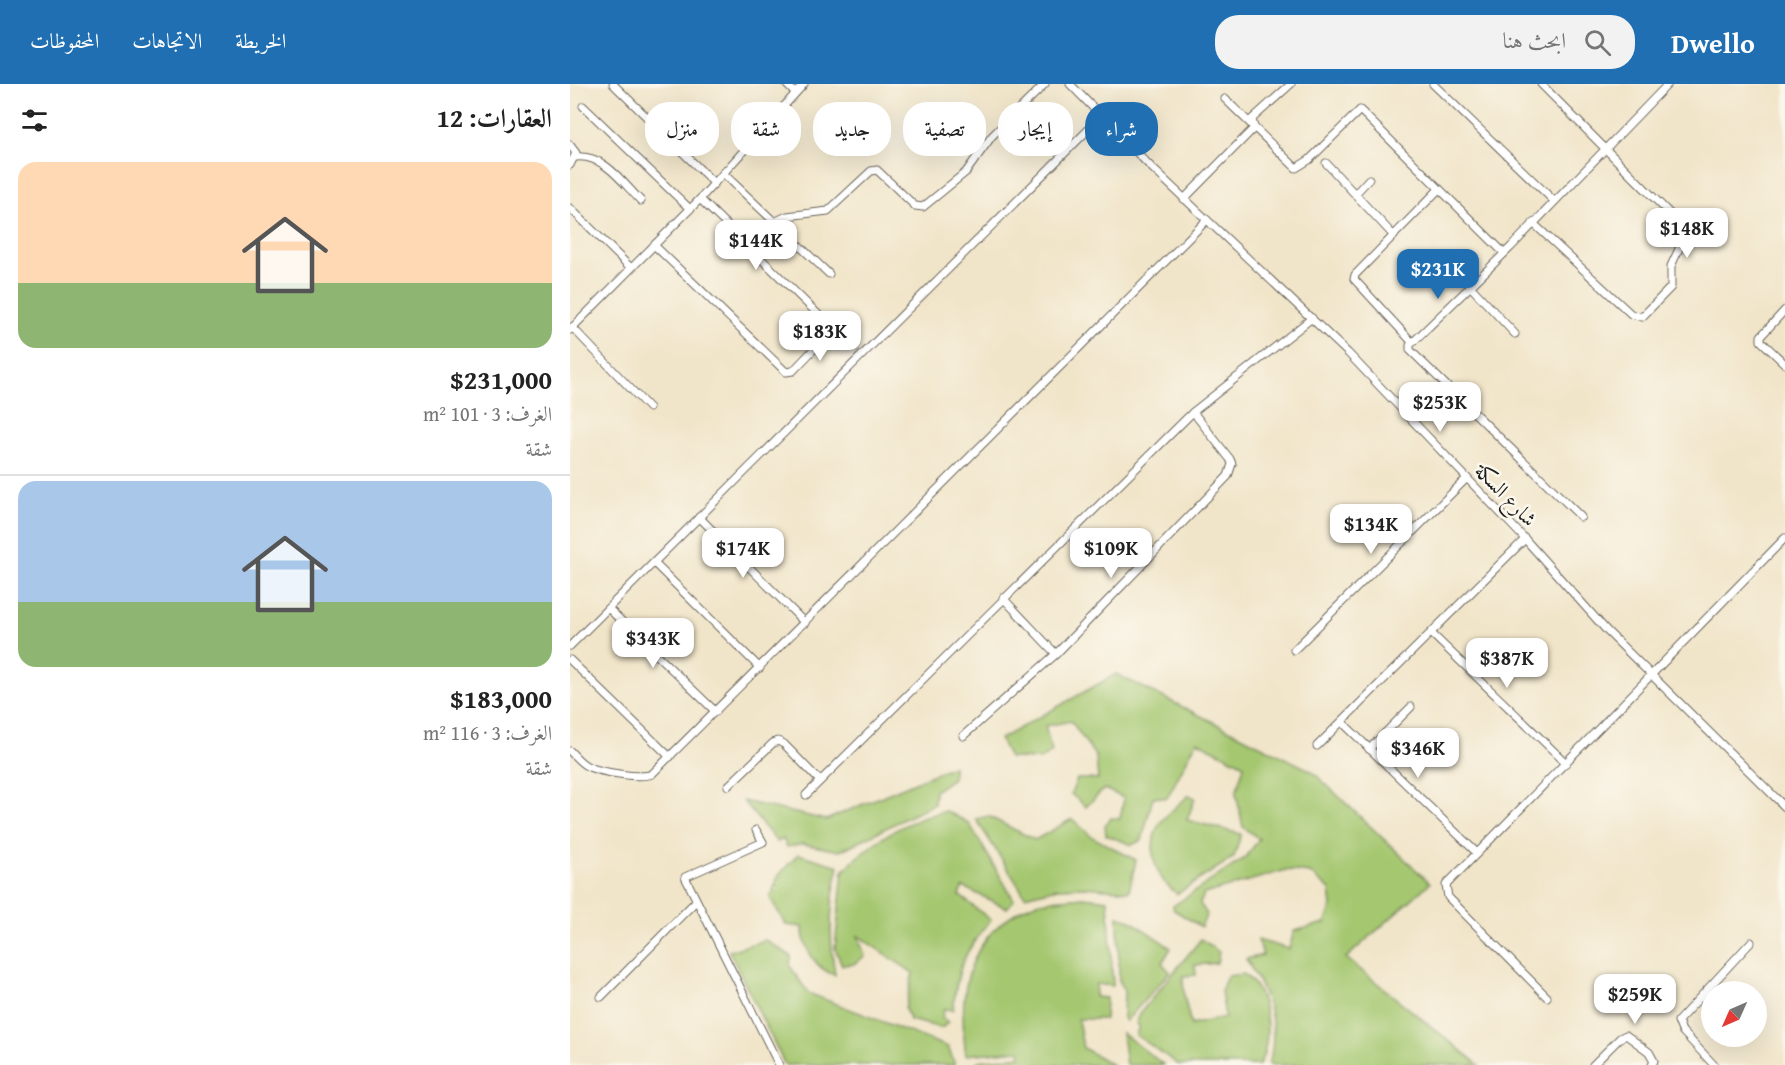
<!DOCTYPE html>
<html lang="ar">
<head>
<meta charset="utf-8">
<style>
  :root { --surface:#fff; --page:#f2f2f2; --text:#222; --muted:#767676; --line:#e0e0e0; --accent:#1f6fb2 }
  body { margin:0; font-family:"Gentium Book Plus",Amiri,serif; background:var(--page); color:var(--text); direction:rtl; height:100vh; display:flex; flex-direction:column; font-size:22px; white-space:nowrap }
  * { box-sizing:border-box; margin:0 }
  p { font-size:20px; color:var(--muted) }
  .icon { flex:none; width:33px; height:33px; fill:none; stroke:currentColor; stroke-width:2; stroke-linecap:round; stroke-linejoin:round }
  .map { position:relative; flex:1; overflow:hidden; direction:ltr }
  .details { display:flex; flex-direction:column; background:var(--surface); width:570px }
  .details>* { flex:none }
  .hud { position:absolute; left:18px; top:18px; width:570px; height:54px; direction:rtl; display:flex; gap:12px }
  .needle { width:39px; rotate:225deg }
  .controls { position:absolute; left:1131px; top:897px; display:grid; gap:12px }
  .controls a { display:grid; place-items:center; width:66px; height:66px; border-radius:50%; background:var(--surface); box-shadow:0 6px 24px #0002; font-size:30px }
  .price { position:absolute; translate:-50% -51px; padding:0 14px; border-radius:12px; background:#fff; color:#222; font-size:20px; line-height:39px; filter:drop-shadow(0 2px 3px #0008) }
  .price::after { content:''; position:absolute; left:50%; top:36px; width:18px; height:14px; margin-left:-9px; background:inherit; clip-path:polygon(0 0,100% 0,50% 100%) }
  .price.on { background:var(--accent); color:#fff }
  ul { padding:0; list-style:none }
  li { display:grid; align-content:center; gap:12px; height:318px; padding:0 18px }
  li+li { border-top:2px solid var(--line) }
  li span { display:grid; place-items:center; height:186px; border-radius:18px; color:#555 }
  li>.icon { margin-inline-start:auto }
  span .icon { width:108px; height:108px; fill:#fffc; stroke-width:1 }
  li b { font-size:26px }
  h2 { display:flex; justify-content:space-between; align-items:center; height:72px; padding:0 18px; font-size:26px }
  .tag { padding:0 21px; border-radius:24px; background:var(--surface); box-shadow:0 6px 24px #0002; font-size:21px; line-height:54px }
  .tag.on { background:var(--accent); color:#fff }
  header { display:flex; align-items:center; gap:36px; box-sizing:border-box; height:84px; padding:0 30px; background:var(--accent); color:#fff }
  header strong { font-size:28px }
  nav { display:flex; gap:33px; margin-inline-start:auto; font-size:21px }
  .search { width:420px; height:54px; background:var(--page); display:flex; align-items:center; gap:15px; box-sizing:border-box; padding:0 21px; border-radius:24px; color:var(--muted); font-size:22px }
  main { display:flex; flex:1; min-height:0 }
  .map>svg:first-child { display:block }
  .green { fill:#a5c770; stroke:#607246; stroke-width:1.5 }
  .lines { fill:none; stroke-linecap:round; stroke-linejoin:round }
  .street-casing { stroke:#676259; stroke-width:9 }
  .street { stroke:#fff; stroke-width:7 }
  .labels { text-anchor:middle; stroke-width:5; stroke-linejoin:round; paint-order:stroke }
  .street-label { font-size:21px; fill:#1c1c1c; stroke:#fbf7ec }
</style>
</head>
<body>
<header>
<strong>Dwello</strong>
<div class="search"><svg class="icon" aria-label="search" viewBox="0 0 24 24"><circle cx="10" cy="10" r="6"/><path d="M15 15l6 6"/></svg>ابحث هنا</div>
<nav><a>الخريطة</a><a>الاتجاهات</a><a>المحفوظات</a></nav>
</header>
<main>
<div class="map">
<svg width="1215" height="981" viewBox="0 0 1215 981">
  <rect width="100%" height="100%" fill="#fbf7ec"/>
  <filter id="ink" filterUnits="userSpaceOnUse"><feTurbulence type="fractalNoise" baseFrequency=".0167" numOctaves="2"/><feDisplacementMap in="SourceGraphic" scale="12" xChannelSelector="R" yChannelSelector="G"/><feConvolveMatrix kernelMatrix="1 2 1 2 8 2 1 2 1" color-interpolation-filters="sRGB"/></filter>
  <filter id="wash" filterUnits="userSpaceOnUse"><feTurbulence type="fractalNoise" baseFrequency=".008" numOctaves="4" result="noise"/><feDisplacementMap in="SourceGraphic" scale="24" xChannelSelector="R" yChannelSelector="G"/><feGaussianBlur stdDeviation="1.35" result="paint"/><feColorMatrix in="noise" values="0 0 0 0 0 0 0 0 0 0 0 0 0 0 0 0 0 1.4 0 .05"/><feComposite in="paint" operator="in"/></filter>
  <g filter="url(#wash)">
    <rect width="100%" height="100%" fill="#f1e5c9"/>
    <!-- green -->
    <g class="green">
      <path d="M546,590L742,687L860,799L776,874L909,981H699C710,938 698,912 676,875L693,871L688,856L719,865L724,847L755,839L762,822L760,806L740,789L716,786L634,810L630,820L637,830L631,843L604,826L603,822L676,773L689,755L673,743L666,709L674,681L627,657L597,714L583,713L572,756L562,761L536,751L535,741L541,734L550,735L554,714L534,705L516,723L501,710L507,695H528L526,673L501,637L475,642L482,668L471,675L439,674L430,655Z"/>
      <path d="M383,682V694L365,707L364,720L270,767L232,760L217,763L213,755L207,758L173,717L256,736Z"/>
      <path d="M619,711L625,714L617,736L671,750L664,773L607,810C586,795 577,769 587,744C592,733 610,720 619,711Z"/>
      <path d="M376,727L399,739L444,816L437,824L393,803L389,811L421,836C394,867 387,884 383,926L374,925L372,934L378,938L372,944L340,936L335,925L343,889L288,852L295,872L284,880L272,881L265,865L273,787C304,756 333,737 376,727Z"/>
      <path d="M418,732L465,756L502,735L522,753L566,776L559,807L514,803L488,804L455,812L406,735Z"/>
      <path d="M228,770L269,782C259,819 259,854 265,891C246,886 232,862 233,843L216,841L200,814L209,791Z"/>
      <path d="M513,813L538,816L543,902L526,900L525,913L536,914L535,935H508L513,964L543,981H405L408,977L451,972L450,966L396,971C387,907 397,848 463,820C477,815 498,815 513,813Z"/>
      <path d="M548,832L558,835L601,864L592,879L600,888L556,937L553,934L554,907L549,896Z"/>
      <path d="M631,855L649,868L647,879L625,881L626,891L613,892L614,912L621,941L655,933L651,907L657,892L673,890C699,907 703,956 689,981H609L566,951L569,942L566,939L571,928Z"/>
      <path d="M195,856L221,872L220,882L238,909L378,963L385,981H215L159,867Z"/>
      <path d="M552,949L594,981H556Z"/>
    </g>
  </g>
  <g filter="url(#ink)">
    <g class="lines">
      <defs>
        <g id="street">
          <path d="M43,0L144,99"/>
          <path d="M216,0L225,9"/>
          <path d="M500,0L581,83L778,269L955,455L1037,547L1215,723"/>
          <path d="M863,0L984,117"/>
          <path d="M655,15L726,84L739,76L790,26L934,169"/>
          <path d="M13,22L120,125"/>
          <path d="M0,61L6,69L0,81"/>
          <path d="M6,73C34,70 53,99 71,117"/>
          <path d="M756,79L824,152"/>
          <path d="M153,89L259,190"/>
          <path d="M786,109L799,95"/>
          <path d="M614,115L684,44L682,35L721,0"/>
          <path d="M0,124L61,184"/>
          <path d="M204,138L217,132L258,127L301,87L307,86L345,122L353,123L396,88L422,52L475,0"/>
          <path d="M963,139L1061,230L1072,233L1101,203V182L1114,154L1111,141L971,0"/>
          <path d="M84,161L216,288L223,287L262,246L260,242L130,115"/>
          <path d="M900,202L945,250"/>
          <path d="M1215,226L1191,252V257L1215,280"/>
          <path d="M2,243L79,324"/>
          <path d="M0,246L130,115L234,0"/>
          <path d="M842,258L784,195L785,191L869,105"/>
          <path d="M129,433L235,539"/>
          <path d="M1011,433L840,266V261L941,163L1098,0"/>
          <path d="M84,479L190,584"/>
          <path d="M433,514L486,570"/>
          <path d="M38,524L146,628"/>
          <path d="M861,549L996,679"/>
          <path d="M0,562L531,33"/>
          <path d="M724,566L897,394"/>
          <path d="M0,576L100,673"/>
          <path d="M772,638L907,769"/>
          <path d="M393,652L486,570L658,392L662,380L660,375L623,328"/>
          <path d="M747,662L955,455"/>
          <path d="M799,665L841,623"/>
          <path d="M0,667C6,673 11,680 19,683C31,688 71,695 82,690L637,136"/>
          <path d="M158,702L203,659L208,657L214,660L250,697"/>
          <path d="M236,711L623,328L742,234"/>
          <path d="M186,746L193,758L115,793L209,981"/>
          <path d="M31,913L125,818"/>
          <path d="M977,913L878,813L876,801L1215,454"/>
          <path d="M1023,981L1050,954L1056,951L1079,968L1084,977L1082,981"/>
          <path d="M1144,981L1112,947L1108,937L1181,858"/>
        </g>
      </defs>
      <!-- street casing -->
      <use href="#street" class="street-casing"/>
      <!-- street -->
      <use href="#street" class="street"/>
    </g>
  </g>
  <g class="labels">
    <!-- street labels -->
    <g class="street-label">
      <text transform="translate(936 411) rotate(46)" y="7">شارع السكة</text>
    </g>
  </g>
</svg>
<div class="controls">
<a><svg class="needle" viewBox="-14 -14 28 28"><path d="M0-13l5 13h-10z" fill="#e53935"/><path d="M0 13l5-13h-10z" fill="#767676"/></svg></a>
</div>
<b class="price" style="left:1117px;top:175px">$148K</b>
<b class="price" style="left:186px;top:187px">$144K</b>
<b class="price on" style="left:868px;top:216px">$231K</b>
<b class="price" style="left:250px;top:278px">$183K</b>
<b class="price" style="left:870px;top:349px">$253K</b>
<b class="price" style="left:801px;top:471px">$134K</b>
<b class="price" style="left:173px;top:495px">$174K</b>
<b class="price" style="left:541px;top:495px">$109K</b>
<b class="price" style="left:83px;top:585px">$343K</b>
<b class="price" style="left:937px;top:605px">$387K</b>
<b class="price" style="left:848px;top:695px">$346K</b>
<b class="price" style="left:1065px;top:941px">$259K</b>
<div class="hud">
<a class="tag on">شراء</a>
<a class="tag">إيجار</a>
<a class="tag">تصفية</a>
<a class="tag">جديد</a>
<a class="tag">شقة</a>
<a class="tag">منزل</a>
</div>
</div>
<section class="details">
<h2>العقارات: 12<svg class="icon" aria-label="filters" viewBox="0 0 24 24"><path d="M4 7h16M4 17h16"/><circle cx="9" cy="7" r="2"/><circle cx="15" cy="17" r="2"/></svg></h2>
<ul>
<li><span style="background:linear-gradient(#ffd9b3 65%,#8fb573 0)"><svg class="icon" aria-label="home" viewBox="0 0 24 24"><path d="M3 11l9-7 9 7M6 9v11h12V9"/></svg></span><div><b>$231,000</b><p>الغرف: 3 · 101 m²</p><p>شقة</p></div></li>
<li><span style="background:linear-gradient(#a9c7e8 65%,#8fb573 0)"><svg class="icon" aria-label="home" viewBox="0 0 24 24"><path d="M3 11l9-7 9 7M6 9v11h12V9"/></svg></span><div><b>$183,000</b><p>الغرف: 3 · 116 m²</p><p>شقة</p></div></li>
</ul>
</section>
</main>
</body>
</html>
